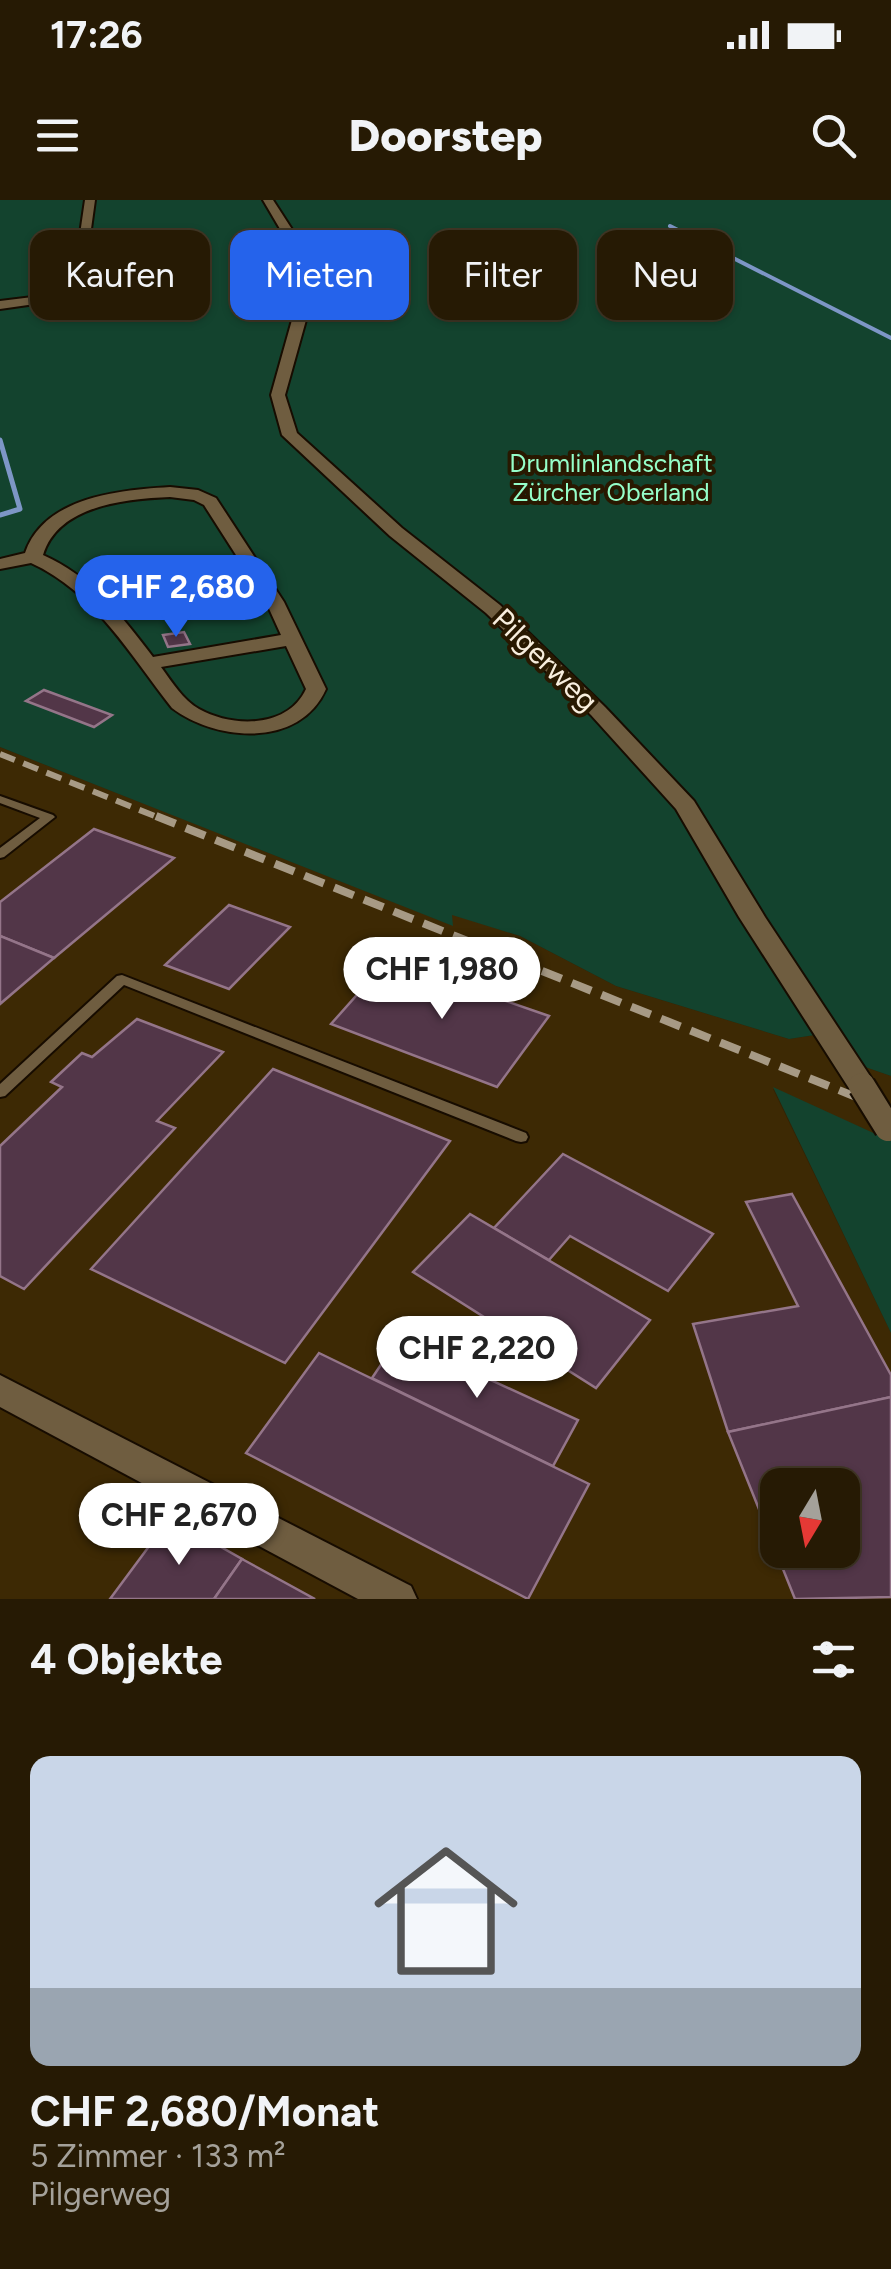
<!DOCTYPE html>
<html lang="de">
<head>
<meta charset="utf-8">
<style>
  :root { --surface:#261a04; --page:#322713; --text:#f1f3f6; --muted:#a4a19a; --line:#423826; --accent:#2563eb }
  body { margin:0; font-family:Figtree,sans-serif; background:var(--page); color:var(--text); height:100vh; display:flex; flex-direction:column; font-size:38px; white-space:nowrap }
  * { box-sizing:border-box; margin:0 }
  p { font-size:32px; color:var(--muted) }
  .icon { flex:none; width:55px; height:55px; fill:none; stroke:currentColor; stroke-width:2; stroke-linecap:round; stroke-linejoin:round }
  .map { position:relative; height:1399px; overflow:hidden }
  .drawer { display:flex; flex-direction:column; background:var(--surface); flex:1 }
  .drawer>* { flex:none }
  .banner { position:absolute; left:30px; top:30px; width:832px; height:90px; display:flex; gap:20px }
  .needle { width:65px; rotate:190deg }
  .tools { position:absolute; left:760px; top:1268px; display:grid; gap:20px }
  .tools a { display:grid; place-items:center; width:100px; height:100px; border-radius:20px; background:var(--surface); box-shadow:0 2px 8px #0004,0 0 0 2px var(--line); font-size:50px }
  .price { position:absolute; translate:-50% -85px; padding:0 22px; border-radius:35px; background:#fff; color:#222; font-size:32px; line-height:65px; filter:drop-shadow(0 2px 5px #0008) }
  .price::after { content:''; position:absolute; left:50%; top:60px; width:30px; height:22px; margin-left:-15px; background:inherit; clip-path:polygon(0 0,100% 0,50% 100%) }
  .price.current { background:var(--accent); color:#fff }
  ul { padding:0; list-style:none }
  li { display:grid; align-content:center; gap:20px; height:530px; padding:0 30px }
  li+li { border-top:2px solid var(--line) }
  li span { display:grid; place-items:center; height:310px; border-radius:20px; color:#555 }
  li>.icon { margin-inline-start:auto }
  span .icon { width:180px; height:180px; fill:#fffc; stroke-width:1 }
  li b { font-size:42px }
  h2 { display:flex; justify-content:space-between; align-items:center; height:120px; padding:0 30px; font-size:42px }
  .chip { padding:0 35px; border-radius:20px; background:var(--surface); box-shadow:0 2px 8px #0004,0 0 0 2px var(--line); font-size:35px; line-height:90px }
  .chip.current { background:var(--accent); color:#fff }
  .status { display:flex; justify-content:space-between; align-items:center; height:70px; padding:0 50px; background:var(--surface); direction:ltr }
  .status svg { height:28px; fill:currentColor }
  header { display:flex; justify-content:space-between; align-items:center; height:130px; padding:0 30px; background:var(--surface); font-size:45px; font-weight:800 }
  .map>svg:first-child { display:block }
  .built { fill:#3d2904; fill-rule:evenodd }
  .green { fill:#13432e }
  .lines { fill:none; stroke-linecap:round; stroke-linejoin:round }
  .stream-far1 { stroke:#7d96c6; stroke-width:4 }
  .stream { stroke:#7d96c6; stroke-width:5 }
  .building { fill:#523648; stroke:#947589; stroke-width:2.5; fill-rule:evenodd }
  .service-casing { stroke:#170c00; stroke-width:4 }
  .minor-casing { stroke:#170c00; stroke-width:4 }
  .service { fill:#6f5d40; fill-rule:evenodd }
  .minor { fill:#6f5d40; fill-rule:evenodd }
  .rail-far1 { stroke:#a79a85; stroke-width:6; stroke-dasharray:16 9; stroke-linecap:butt }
  .rail { stroke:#a79a85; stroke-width:8; stroke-dasharray:21 11; stroke-linecap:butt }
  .minor-bridge-casing { stroke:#170c00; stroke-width:30; stroke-linecap:butt }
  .minor-bridge { stroke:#6f5d40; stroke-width:26 }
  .labels { text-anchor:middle; stroke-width:8; stroke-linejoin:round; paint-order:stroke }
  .far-park-label { font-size:25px; fill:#95fec9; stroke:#281800 }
  .street-label { font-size:30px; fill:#f8eede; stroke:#281800 }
</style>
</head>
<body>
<div class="status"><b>17:26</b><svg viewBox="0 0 49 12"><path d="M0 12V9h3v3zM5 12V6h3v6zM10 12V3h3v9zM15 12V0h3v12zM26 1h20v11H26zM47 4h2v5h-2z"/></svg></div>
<header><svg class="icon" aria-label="menu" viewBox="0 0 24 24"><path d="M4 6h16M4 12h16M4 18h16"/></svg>Doorstep<svg class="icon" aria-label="search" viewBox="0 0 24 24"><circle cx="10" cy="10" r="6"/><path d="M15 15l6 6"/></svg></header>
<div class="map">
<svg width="891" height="1399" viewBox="0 0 891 1399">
  <rect width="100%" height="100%" fill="#322205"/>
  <!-- built -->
  <path class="built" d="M0,547L452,725L451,714L520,736L616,786L789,839L815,835L842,859L891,876V941L773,889L891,1133V1399H0ZM778,1285H842V1350H778Z"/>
  <!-- green -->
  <g class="green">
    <path d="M0,0H891V876L842,859L815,835L789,839L616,786L520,736L452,715L453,726L0,547Z"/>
    <path d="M773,887L891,941V1133Z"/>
  </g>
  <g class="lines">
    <!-- stream-far1 -->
    <g class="stream-far1">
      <path d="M670,26L891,138"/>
      <path d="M686,102L699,101"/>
    </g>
    <!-- stream -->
    <path class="stream" d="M0,240L20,309L0,315"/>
  </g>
  <!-- building -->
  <g class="building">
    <path d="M184,432L190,444L168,447L163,435Z"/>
    <path d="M44,490L112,515L94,527L26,501Z"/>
    <path d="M94,629L174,658L54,758L0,736V702Z"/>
    <path d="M229,705L290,727L229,789L165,765Z"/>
    <path d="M0,736L54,758L0,804Z"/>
    <path d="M388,760L549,816L497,887L331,824Z"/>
    <path d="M137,819L223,852L157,921L175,928L24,1089L0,1076V946L62,887L51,882L82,853L92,857Z"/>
    <path d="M273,869L450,941L285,1163L91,1069Z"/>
    <path d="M563,954L713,1034L668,1091L570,1036L549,1060L494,1028Z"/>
    <path d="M792,994L891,1175V1197L728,1232L693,1124L798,1106L746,1002Z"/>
    <path d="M470,1014L650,1120L596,1188L413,1072Z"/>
    <path d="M399,1138L578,1220L553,1266L372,1178Z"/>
    <path d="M319,1153L589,1284L528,1399L246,1253Z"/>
    <path d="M891,1197V1397L795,1399L728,1232ZM778,1285H842V1350H778Z"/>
    <path d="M170,1318L242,1359L214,1399H110Z"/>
    <path d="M242,1359L315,1399H214Z"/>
  </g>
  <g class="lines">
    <defs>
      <g id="service">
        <path d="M0,596L53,615L55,617L4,657L0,658V648L40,618L0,603Z"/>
        <path d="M122,775L526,933L528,937L526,941L521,942L516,941L124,785L5,896L0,897V884L117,776Z"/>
      </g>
      <g id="minor">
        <path d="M85,0H95L83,87L56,101L0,109V101L49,95L73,82Z"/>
        <path d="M263,0H273L295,34L304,69L306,120L285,195L297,233L402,328L500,405L605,507L694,601L765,717L872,879L876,886L872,893H852L739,717L676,609L591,515L486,413L390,336L282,235L271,195L292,120V69L283,34Z"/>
        <path d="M170,287L198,290L216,298L284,402L326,489C300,548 217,542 172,508C131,456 95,392 31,363L0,369V359L25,353C44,297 119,290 170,287ZM170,297L194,300L204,305L266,402L281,435L153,457C122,416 91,376 43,355C58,305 126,299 170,297ZM286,446L306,489C288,528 233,528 199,509C183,500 172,482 161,467Z"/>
        <path d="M0,1175L411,1386L417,1399H358L0,1207Z"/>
      </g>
    </defs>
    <!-- service casing -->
    <use href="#service" class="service-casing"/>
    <!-- minor casing -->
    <use href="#minor" class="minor-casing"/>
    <!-- service -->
    <use href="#service" class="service"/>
    <!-- minor -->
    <use href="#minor" class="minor"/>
    <!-- rail-far1 -->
    <path class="rail-far1" d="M0,554L162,619"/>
    <!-- rail -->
    <path class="rail" d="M156,616L891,911"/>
    <defs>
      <path id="minor-bridge" d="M862,886L888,928"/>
    </defs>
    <!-- minor-bridge casing -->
    <use href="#minor-bridge" class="minor-bridge-casing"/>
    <!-- minor-bridge -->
    <use href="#minor-bridge" class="minor-bridge"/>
  </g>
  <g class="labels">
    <!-- far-park labels -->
    <g class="far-park-label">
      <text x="611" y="272">Drumlinlandschaft<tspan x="611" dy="29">Zürcher Oberland</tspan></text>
    </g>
    <!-- street labels -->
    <g class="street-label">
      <text transform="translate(545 460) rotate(44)" y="10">Pilgerweg</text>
    </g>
  </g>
</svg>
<div class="tools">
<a><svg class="needle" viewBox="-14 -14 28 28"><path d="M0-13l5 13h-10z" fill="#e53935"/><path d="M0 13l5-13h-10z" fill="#a4a19a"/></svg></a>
</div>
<b class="price current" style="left:176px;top:440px">CHF 2,680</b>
<b class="price" style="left:442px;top:822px">CHF 1,980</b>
<b class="price" style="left:477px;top:1201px">CHF 2,220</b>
<b class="price" style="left:179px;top:1368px">CHF 2,670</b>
<div class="banner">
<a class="chip">Kaufen</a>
<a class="chip current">Mieten</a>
<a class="chip">Filter</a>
<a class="chip">Neu</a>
</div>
</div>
<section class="drawer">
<h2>4 Objekte<svg class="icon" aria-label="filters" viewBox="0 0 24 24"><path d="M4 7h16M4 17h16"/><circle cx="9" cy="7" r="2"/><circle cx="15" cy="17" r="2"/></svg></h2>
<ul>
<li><span style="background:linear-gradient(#c9d6e8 75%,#9aa5b1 0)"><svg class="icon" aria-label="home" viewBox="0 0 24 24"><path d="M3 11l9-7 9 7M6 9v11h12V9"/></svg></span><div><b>CHF 2,680/Monat</b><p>5 Zimmer · 133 m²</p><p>Pilgerweg</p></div></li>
</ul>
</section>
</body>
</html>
